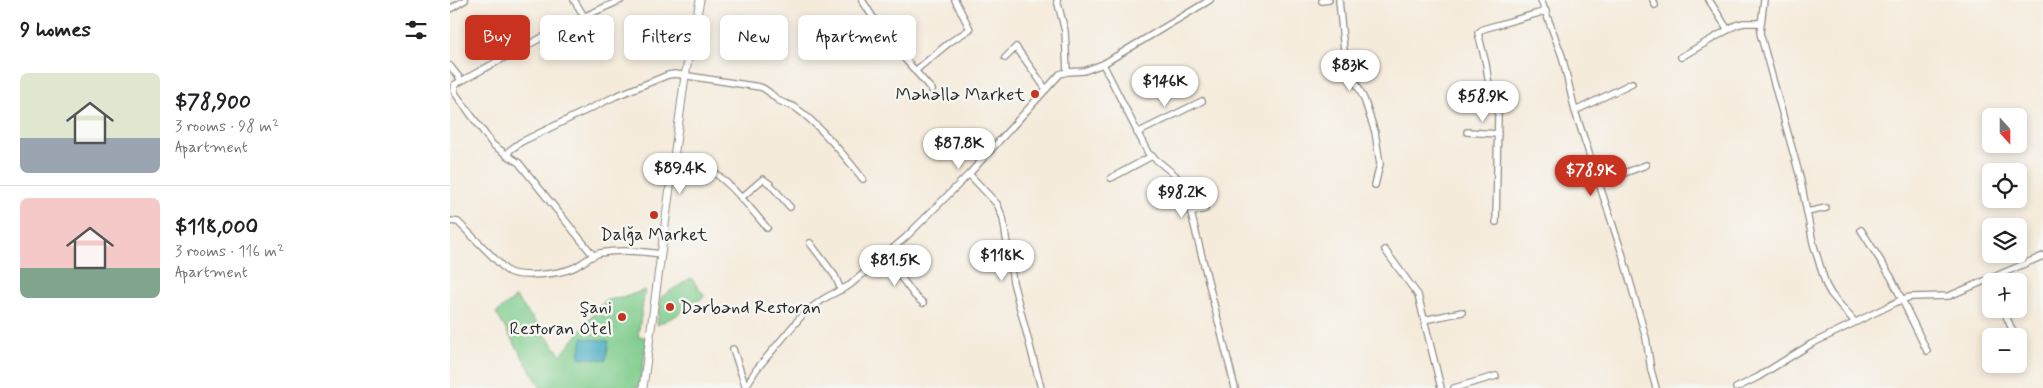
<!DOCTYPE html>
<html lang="en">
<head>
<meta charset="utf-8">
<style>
  :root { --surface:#fff; --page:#f2f2f2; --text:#202124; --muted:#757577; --line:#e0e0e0; --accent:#c8321e }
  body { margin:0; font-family:Mynerve,sans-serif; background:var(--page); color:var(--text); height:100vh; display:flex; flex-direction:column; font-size:19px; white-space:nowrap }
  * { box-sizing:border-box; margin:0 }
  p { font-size:16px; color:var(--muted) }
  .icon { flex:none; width:28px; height:28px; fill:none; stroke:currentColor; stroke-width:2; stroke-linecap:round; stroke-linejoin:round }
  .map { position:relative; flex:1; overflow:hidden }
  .details { display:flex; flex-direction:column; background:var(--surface); width:450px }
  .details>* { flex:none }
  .top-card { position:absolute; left:15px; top:15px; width:475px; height:45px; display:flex; gap:10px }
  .needle { width:32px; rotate:159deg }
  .fabs { position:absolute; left:1532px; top:108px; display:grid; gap:10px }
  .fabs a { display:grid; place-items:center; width:45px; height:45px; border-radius:8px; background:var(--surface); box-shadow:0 2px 8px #0003; font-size:25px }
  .price { position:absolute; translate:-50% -42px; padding:0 11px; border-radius:18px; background:#fff; color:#222; font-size:16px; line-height:32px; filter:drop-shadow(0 1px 2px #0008) }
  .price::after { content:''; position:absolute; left:50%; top:30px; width:15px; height:11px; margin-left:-8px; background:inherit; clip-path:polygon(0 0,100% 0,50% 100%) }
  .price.on { background:var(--accent); color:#fff }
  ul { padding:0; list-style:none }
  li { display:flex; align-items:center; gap:15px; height:125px; padding:0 20px }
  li+li { border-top:1px solid var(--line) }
  li span { display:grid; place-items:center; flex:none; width:140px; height:100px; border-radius:8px; color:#555 }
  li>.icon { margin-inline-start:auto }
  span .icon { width:60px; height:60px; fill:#fffc; stroke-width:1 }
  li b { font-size:21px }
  h2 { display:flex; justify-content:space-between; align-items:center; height:60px; padding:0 20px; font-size:21px }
  .pill { padding:0 18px; border-radius:8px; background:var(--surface); box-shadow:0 2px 8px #0003; font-size:18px; line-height:45px }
  .pill.on { background:var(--accent); color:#fff }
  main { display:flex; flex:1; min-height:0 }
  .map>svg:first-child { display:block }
  .green { fill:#7fcc8c; stroke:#557c5c }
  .water { fill:#43aac3; stroke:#376a77 }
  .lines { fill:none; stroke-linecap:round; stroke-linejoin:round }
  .minor-casing { stroke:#908b83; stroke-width:8 }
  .tertiary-casing { stroke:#908b83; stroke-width:9 }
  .minor { stroke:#fff; stroke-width:5.5 }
  .tertiary { stroke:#fff; stroke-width:7 }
  .poi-dot { fill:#c8321e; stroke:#f6f6f2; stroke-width:2 }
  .labels { text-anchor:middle; stroke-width:5; stroke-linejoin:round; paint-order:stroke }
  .poi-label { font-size:18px; fill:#2b2b2b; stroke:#f6f6f2; text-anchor:end }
</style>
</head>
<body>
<main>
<section class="details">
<h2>9 homes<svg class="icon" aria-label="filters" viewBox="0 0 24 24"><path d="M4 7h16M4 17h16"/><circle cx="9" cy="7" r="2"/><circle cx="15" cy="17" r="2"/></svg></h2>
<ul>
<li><span style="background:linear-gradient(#dfe7d0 65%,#9aa5b1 0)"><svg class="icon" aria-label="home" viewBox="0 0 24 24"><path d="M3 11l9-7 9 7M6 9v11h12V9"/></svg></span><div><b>$78,900</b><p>3 rooms · 98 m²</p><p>Apartment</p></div></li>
<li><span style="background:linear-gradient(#f6c9c9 70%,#7fa58c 0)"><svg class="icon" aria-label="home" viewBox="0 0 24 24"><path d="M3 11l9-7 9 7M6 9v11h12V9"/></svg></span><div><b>$118,000</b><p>3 rooms · 116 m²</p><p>Apartment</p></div></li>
</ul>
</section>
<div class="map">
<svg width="1593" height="388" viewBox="0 0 1593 388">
  <rect width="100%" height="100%" fill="#f6f6f2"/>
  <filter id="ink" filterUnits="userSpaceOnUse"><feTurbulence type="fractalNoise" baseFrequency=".02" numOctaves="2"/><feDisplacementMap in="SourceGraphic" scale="10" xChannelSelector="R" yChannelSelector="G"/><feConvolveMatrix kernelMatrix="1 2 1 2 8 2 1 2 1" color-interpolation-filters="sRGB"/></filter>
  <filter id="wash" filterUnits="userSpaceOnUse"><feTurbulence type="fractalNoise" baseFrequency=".0096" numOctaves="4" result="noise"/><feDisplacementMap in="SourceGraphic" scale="20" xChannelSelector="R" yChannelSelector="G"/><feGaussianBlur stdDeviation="1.12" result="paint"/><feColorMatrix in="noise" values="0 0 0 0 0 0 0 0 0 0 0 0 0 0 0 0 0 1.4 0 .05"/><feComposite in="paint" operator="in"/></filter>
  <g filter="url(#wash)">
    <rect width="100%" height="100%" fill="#f5ebdb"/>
    <!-- green -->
    <g class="green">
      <path d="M241,278L255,296L227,315L207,325L211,297Z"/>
      <path d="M195,290L188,336L197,338L190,388H91L46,313L66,297L111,355L155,300L172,298Z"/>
    </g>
    <!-- water -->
    <path class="water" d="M132,338L159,341L156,360L129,357Z"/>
  </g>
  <g filter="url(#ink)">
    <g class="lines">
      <defs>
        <g id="minor">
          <path d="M124,0L134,16"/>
          <path d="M412,0L434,35L482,90"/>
          <path d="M607,0L615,31L617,72"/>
          <path d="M889,0L894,51L901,72L914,99L925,132L930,164L925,185"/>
          <path d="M1091,0L1112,56L1125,111L1172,253L1196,338L1201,370L1206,388"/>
          <path d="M1203,0L1205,5"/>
          <path d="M1259,0L1278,30"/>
          <path d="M1314,0L1310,33L1350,177L1363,243L1376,285L1381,294L1404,321"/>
          <path d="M872,1L879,0"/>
          <path d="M0,9L15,0"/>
          <path d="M1231,57L1286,25L1294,23H1310"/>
          <path d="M555,58L566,47L596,89"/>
          <path d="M653,64L698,153L725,175L731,184L741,213L785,388"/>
          <path d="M0,66L11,80"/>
          <path d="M465,71L500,42L520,29L505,0"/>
          <path d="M1125,111L1182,83"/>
          <path d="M1017,132L1048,134"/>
          <path d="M687,133L752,101"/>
          <path d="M57,156L60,150L71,142L166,96L218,75L225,74L310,87C319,90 321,95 328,100C333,104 340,104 346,108C370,125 395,156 413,179"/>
          <path d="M224,162C234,163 245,163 255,167C276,177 302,210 317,228"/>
          <path d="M519,174L547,204L553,218L563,282L591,388"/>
          <path d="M661,178L702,156"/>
          <path d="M1148,183L1196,165"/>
          <path d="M714,196L733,189"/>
          <path d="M291,198L313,179L320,184L340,207"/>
          <path d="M1357,212L1376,208"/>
          <path d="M741,213L755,209"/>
          <path d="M0,221L8,222L56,270C67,279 109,274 123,268C133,264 139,256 150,253C170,249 191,251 211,254"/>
          <path d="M1046,222L1048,114L1041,100L1036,64L1028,33L1033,29L1096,11"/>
          <path d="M1411,230L1441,277L1477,351"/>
          <path d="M360,243L385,276L391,290"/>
          <path d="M935,250L968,295L991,388"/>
          <path d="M143,255L69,163L43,145L5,93L4,85L113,26L171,0"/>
          <path d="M435,256L465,296L473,303"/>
          <path d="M1553,309L1565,336"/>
          <path d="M974,320L1012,312"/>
          <path d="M283,349L296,388"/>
          <path d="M295,388L306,370L354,313L375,298L400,285L456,237L519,174L610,74L617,72L634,71L653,64L760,0"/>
          <path d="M1004,388L1046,376"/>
          <path d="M1286,388L1308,377L1361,344L1453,299L1461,297L1499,296L1593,256"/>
        </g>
        <path id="tertiary" d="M193,388L235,76L250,0"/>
      </defs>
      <!-- minor casing -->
      <use href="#minor" class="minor-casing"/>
      <!-- tertiary casing -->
      <use href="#tertiary" class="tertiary-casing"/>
      <!-- minor -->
      <use href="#minor" class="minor"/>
      <!-- tertiary -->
      <use href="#tertiary" class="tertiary"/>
    </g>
  </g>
  <!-- markers -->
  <g class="poi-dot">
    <circle cx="585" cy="94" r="5"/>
    <circle cx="204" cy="215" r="5"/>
    <circle cx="220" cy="307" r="5"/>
    <circle cx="172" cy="317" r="5"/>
  </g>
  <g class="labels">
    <!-- poi labels -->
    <g class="poi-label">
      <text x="575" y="100">Məhəllə Market</text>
      <text x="204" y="240" text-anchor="middle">Dalğa Market</text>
      <text x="162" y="313">Şani<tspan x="162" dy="21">Restoran Otel</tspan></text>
      <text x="230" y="313" text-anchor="start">Dərbənd Restoran</text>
    </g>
  </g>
</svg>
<div class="fabs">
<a><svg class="needle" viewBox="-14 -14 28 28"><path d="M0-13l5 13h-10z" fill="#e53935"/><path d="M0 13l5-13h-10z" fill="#757577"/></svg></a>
<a><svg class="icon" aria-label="locate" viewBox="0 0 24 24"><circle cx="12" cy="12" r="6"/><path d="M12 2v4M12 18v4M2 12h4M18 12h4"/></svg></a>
<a><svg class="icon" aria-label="layers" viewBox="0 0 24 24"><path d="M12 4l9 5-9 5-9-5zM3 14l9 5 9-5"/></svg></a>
<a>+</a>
<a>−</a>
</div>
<b class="price" style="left:900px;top:92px">$83K</b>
<b class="price" style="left:715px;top:108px">$146K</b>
<b class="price" style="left:1033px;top:123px">$58.9K</b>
<b class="price" style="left:509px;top:170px">$87.8K</b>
<b class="price" style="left:230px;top:195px">$89.4K</b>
<b class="price on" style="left:1141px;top:197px">$78.9K</b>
<b class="price" style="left:732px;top:219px">$98.2K</b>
<b class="price" style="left:552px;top:282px">$118K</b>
<b class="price" style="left:445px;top:287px">$81.5K</b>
<div class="top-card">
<a class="pill on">Buy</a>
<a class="pill">Rent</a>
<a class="pill">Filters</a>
<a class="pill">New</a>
<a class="pill">Apartment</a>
</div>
</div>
</main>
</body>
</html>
